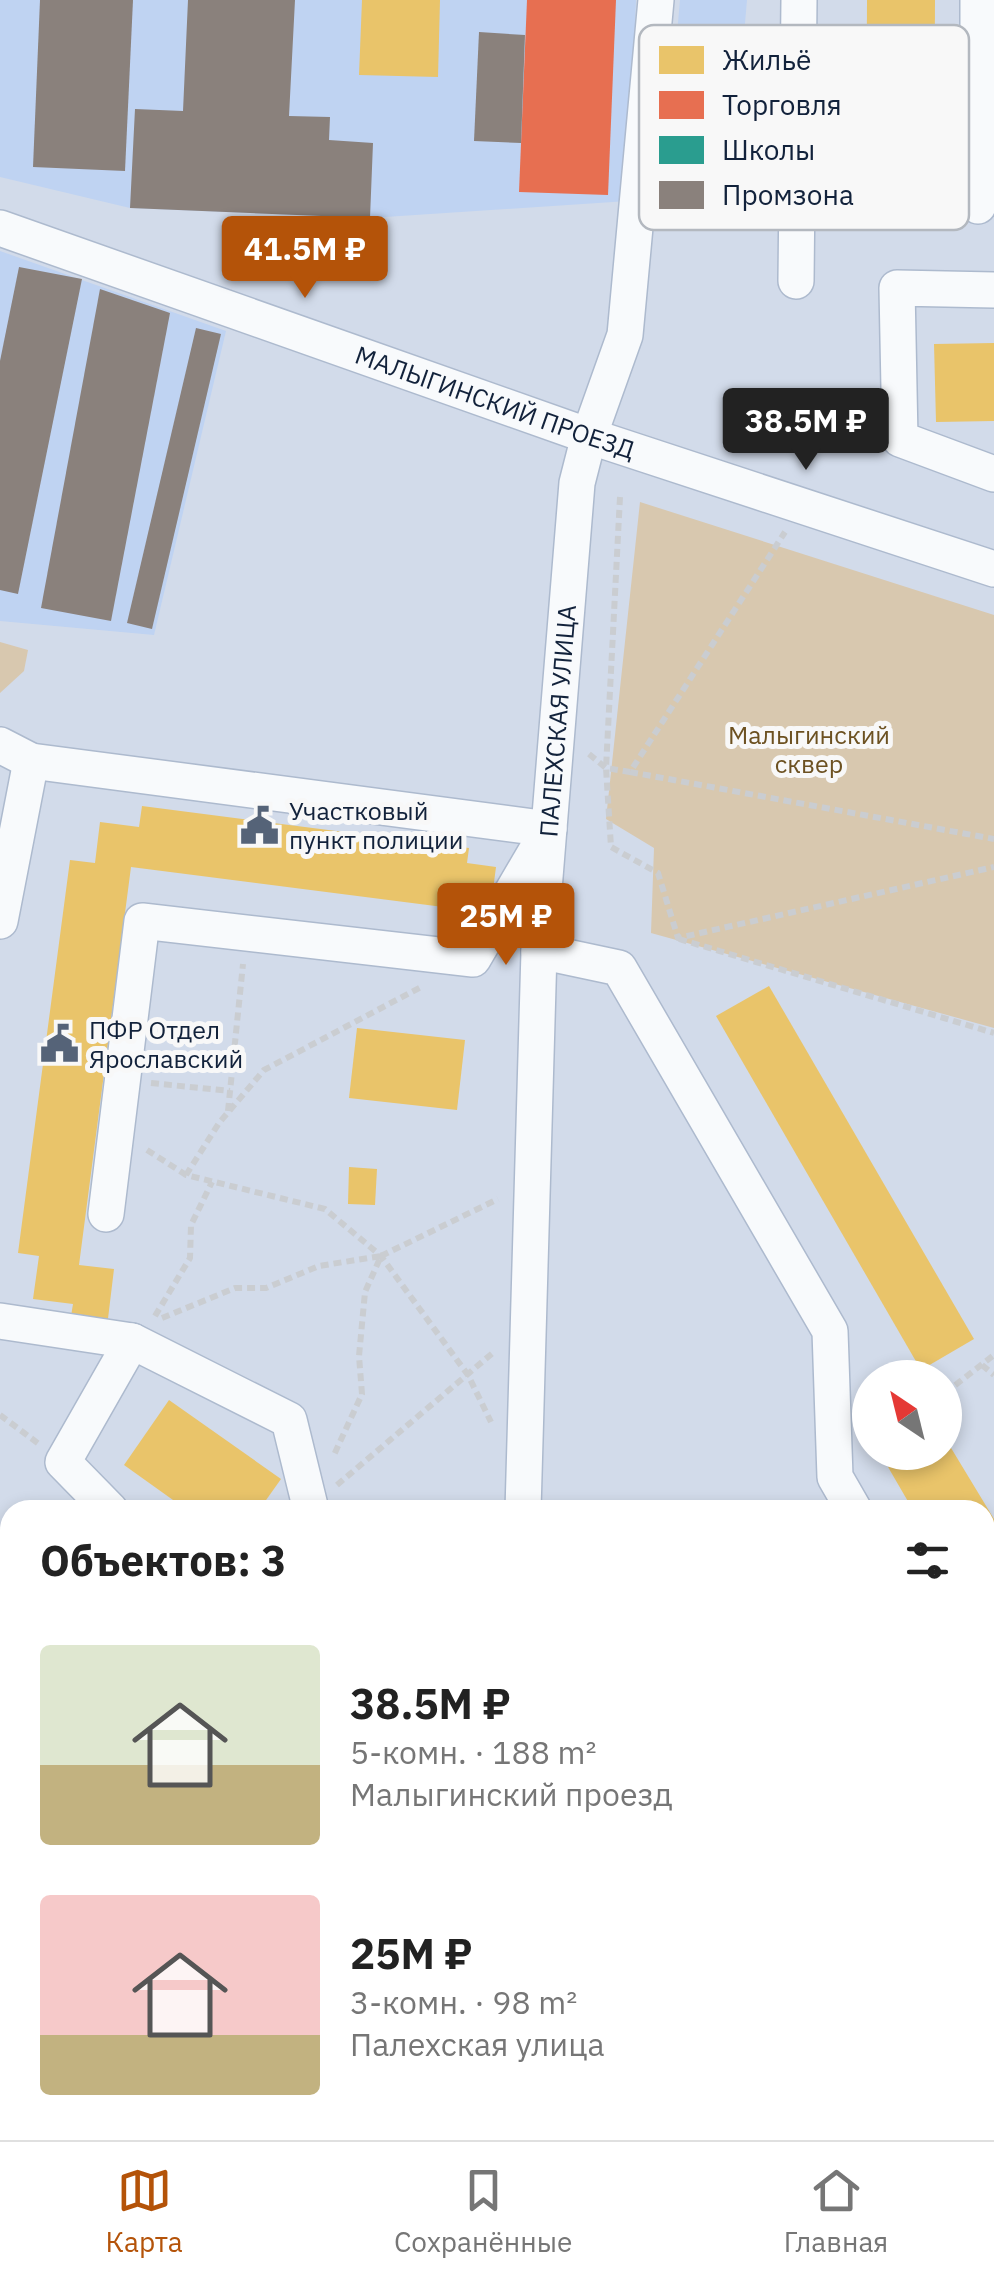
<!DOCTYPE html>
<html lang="ru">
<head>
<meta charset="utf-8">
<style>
  :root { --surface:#fff; --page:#f2f2f2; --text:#222; --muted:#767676; --line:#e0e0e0; --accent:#b45309 }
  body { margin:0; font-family:"IBM Plex Sans",sans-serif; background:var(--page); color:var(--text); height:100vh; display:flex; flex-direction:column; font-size:38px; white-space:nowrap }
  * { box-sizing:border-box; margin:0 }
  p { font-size:32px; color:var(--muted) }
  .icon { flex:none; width:55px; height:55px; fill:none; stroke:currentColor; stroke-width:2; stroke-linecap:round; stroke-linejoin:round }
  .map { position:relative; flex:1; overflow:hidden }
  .drawer { position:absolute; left:0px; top:1500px; width:995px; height:640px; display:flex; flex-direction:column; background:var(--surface); border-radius:30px 30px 0 0; box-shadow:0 5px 15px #0003 }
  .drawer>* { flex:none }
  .needle { width:65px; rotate:325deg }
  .buttons { position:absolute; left:852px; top:1360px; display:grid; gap:20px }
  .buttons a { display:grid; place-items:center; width:110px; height:110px; border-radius:50%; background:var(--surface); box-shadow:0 5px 15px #0003; font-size:50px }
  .price { position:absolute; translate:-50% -85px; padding:0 22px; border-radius:10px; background:var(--accent); color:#fff; font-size:32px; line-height:65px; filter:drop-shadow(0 2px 5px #0008) }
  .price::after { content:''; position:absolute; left:50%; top:60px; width:30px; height:22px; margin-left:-15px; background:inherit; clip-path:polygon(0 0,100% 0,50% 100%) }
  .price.on { background:#222; color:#fff }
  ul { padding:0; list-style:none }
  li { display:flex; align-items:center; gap:30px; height:250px; padding:0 40px }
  li span { display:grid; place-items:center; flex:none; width:280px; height:200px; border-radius:10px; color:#555 }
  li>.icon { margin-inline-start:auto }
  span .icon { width:120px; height:120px; fill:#fffc; stroke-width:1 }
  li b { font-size:42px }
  h2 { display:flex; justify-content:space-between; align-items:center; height:120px; padding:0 40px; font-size:42px }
  .tabs { display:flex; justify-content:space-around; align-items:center; height:140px; border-top:2px solid var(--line); background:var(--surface); font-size:28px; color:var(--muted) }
  .tabs a { display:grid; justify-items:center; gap:5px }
  .tabs .on { color:var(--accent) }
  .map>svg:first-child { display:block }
  .built { fill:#bfd3f2 }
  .green { fill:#d8c8af }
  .homes { fill:#e9c46a }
  .shops { fill:#e76f51 }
  .schools { fill:#2a9d8f }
  .industry { fill:#8a817c }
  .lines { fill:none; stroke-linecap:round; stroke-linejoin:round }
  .minor-casing { stroke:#adbace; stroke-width:38 }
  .path { stroke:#cacdd1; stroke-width:6; stroke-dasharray:8 5; stroke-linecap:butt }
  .minor { stroke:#f8fafc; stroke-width:35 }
  .labels { text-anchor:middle; stroke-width:10; stroke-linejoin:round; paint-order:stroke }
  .street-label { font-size:25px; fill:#12223b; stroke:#f8f8f8 }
  .park-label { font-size:25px; fill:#6c5121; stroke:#f8f8f8 }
  .poi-label { font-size:25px; fill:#12223b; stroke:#f8f8f8; text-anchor:start }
  .key { fill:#f8f8f8; stroke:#b3b8bf; stroke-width:2.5 }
  .key-label { font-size:28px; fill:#12223b }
</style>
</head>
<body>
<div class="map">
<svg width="994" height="2140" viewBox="0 0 994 2140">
  <rect width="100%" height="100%" fill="#d2dbea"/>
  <!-- built -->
  <g class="built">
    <path d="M0,0H636L628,201L370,218L130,208L0,177Z"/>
    <path d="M680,0H747L728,220L661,215Z"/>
    <path d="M0,251L226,331L154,635L0,621Z"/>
    <path d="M985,2054L994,2056V2140H728L748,2130H985Z"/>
  </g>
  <!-- green -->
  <g class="green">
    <path d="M640,502L994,615V1028L651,933L654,848L606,819Z"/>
    <path d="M0,642L28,650L24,671L0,693Z"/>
    <path d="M10,1718V2130H58L60,2140H0V1729Z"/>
  </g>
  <!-- homes -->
  <g class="homes">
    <path d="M362,0H440L438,77L359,75Z"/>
    <path d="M867,0H935L934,209H866Z"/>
    <path d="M994,343V421L936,422L934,344Z"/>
    <path d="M142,806L469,848L467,863L496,867L490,913L131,867L79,1265L114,1269L107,1327L70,1322L73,1304L33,1299L39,1256L18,1253L70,860L95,863L100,822L139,827Z"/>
    <path d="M769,986L974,1339L921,1370L716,1016Z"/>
    <path d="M357,1028L465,1040L457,1110L349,1098Z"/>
    <path d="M349,1167L377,1169L375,1205L348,1204Z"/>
    <path d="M169,1400L281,1479L259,1510H187L124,1465Z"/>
    <path d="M945,1438L994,1519V1644L985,1629V1510H913L888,1467L912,1452H945Z"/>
    <path d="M208,2130H275L279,2140H212Z"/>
  </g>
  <!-- shops -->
  <path class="shops" d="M527,0H616L608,195L519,192Z"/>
  <!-- schools -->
  <path class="schools" d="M915,2130H964L970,2140H914L909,2133Z"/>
  <!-- industry -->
  <g class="industry">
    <path d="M40,0H133L125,171L33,167Z"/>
    <path d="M188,0H295L289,116L330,117L329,140L373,143L370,218L130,208L135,109L183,111Z"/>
    <path d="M479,32L525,35L521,143L474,141Z"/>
    <path d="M19,267L82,279L18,594L0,590V361Z"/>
    <path d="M100,289L170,313L111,621L41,608Z"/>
    <path d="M196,328L221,334L152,629L127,623Z"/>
  </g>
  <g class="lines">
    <defs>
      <g id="minor">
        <path d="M978,206V0"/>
        <path id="s1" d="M0,228L589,436L994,569"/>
        <path d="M796,281L799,0"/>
        <path d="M994,290L897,288L900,439L994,474"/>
        <path d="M0,745L31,761L549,829L473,959L142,921L106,1214"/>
        <path d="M0,921L31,761"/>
        <path d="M539,951L619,968L830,1331L835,1477L854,1510"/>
        <path d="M0,1321L132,1341L289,1420L311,1510"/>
        <path d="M110,1510L63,1462L132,1341"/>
        <path id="s2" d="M523,1510L539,951L577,483L589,436L625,335L656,0"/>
        <path d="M985,1733L994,1748"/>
        <path d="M985,1987L994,1989"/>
        <path d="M147,2130L150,2140"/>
        <path d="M519,2130V2140"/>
      </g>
    </defs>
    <!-- minor casing -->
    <use href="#minor" class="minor-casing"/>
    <!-- path -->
    <g class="path">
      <path d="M620,497L606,768L611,847L658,873L678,938L994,867"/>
      <path d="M589,754L606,768L630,772L785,532"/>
      <path d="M630,772L994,839"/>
      <path d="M679,939L994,1033"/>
      <path d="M151,1083L230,1091"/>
      <path d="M228,1111L243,964"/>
      <path d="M147,1150L186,1175L325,1209L381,1256L468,1375L491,1422"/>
      <path d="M186,1175L219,1123L264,1070L421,987"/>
      <path d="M381,1256L498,1199"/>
      <path d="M155,1316L190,1258L191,1225L212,1182"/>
      <path d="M162,1318L235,1288H266L319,1266L381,1256L365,1292L359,1356L362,1394L333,1457"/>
      <path d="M982,1365L994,1375"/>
      <path d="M945,1393L994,1355"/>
      <path d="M0,1415L39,1444"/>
      <path d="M337,1485L495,1351"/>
      <path d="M0,1685L10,1698"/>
      <path d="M32,2130V2140"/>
    </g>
    <!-- minor -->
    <use href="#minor" class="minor"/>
  </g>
  <!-- icons -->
  <defs>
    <symbol id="civic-bare" viewBox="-9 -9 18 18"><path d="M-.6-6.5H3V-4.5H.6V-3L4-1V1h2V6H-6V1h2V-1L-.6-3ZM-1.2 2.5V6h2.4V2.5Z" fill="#556378" stroke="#f8f8f8" stroke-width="2.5" paint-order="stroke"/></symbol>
  </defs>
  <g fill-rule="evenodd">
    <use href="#civic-bare" x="232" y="798" width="55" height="55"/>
    <use href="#civic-bare" x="32" y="1016" width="55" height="55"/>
  </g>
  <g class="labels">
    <!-- street labels -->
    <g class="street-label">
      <text dy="9" stroke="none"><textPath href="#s1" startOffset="525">МАЛЫГИНСКИЙ ПРОЕЗД</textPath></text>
      <text dy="9" stroke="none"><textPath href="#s2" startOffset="790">ПАЛЕХСКАЯ УЛИЦА</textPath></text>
    </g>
    <!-- park labels -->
    <g class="park-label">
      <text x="809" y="744">Малыгинский<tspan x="809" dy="29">сквер</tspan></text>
    </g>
    <!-- poi labels -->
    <g class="poi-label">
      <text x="289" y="820">Участковый<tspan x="289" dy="29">пункт полиции</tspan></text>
      <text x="89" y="1039">ПФР Отдел<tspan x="89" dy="29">Ярославский</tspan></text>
    </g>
  </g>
  <!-- legend -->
  <rect x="639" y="25" width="330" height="205" rx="15" class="key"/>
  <rect x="659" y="46" width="45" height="28" fill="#e9c46a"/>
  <rect x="659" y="91" width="45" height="28" fill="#e76f51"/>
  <rect x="659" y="136" width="45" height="28" fill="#2a9d8f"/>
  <rect x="659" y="181" width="45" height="28" fill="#8a817c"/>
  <g class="key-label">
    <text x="722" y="70">Жильё</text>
    <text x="722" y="115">Торговля</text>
    <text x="722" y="160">Школы</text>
    <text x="722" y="205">Промзона</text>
  </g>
</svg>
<div class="buttons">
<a><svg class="needle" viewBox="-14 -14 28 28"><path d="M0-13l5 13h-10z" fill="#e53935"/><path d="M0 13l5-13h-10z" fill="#767676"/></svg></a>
</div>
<b class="price" style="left:305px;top:301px">41.5M ₽</b>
<b class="price on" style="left:806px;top:473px">38.5M ₽</b>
<b class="price" style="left:506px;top:968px">25M ₽</b>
<section class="drawer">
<h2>Объектов: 3<svg class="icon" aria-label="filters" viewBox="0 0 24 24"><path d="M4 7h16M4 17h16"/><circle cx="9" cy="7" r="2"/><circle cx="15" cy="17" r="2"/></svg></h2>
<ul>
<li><span style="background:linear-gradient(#dfe7d0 60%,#c2b280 0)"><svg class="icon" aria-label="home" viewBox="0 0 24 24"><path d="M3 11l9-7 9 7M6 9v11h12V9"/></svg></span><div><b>38.5M ₽</b><p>5-комн. · 188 m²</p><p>Малыгинский проезд</p></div></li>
<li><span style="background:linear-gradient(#f6c9c9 70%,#c2b280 0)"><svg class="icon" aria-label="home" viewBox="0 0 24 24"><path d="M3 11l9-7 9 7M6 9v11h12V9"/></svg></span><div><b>25M ₽</b><p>3-комн. · 98 m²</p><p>Палехская улица</p></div></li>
</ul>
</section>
</div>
<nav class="tabs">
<a class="on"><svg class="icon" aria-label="map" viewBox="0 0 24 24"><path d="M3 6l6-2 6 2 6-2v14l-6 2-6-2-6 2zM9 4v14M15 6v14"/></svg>Карта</a>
<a><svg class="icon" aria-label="saved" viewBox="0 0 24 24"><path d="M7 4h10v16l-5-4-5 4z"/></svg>Сохранённые</a>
<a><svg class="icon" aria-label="home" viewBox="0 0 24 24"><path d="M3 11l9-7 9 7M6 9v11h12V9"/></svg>Главная</a>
</nav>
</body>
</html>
